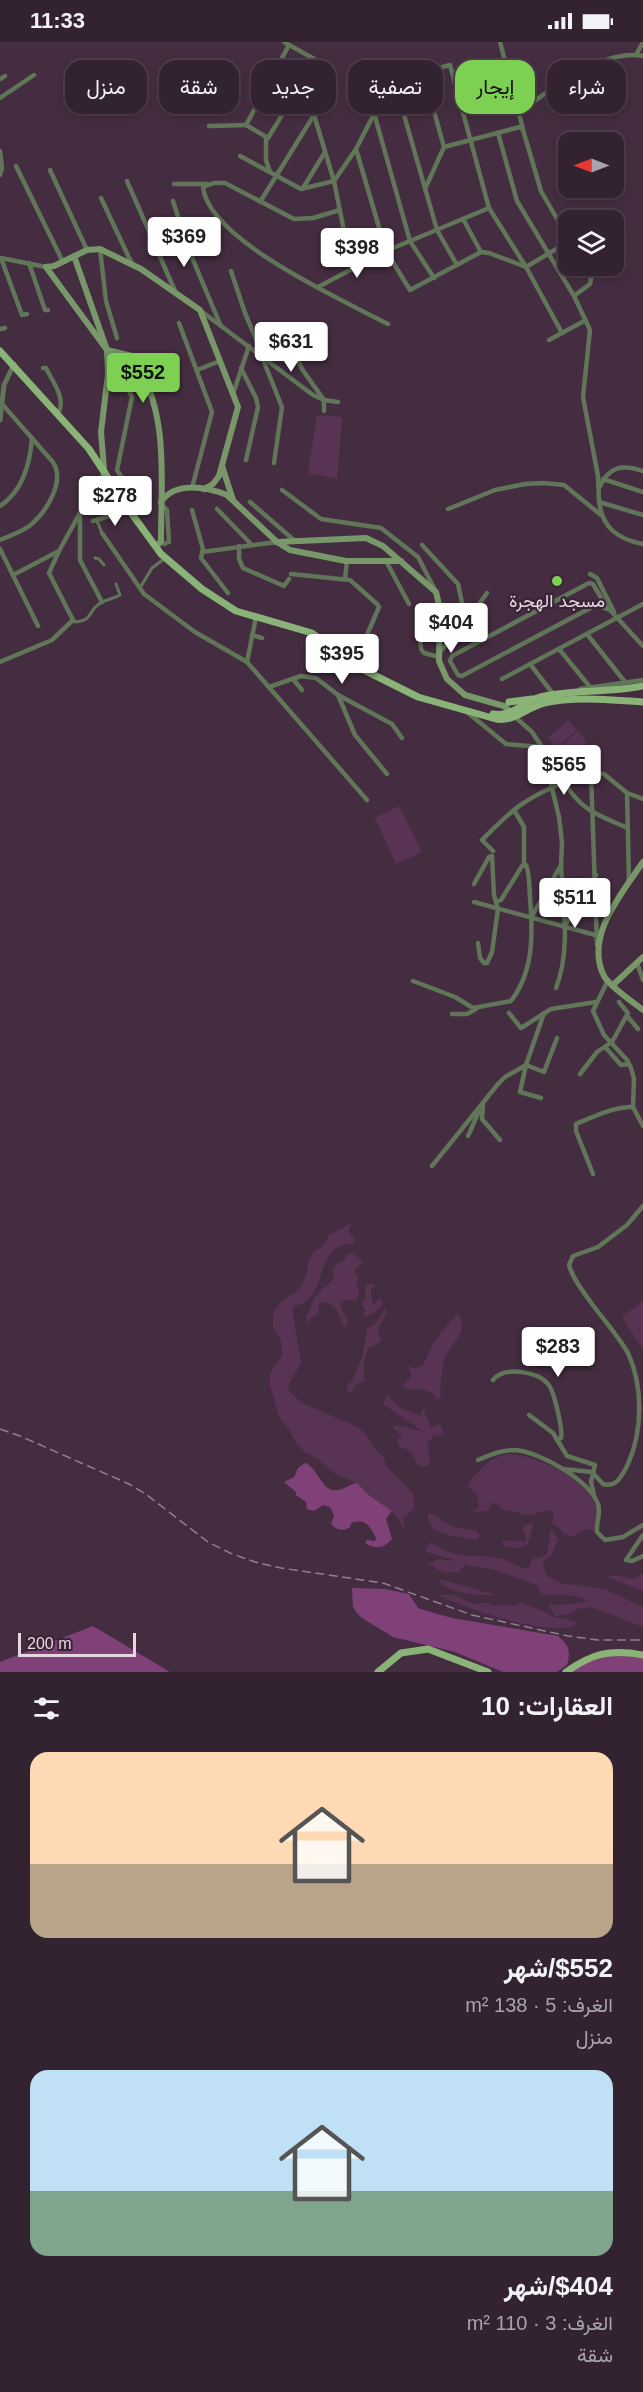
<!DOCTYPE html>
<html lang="ar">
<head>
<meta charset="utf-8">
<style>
  :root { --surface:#332230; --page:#3b2a38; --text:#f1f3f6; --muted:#a9a4ab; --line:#4e3f4c; --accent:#7ed053 }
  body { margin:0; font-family:Arial,Vazirmatn,sans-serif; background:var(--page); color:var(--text); direction:rtl; height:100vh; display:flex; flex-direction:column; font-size:22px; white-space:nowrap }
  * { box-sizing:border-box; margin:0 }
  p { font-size:20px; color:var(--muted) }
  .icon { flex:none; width:33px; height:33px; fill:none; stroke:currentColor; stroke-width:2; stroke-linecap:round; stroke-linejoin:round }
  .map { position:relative; height:1630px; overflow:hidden; direction:ltr }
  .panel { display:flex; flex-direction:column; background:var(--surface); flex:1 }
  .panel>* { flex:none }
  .banner { position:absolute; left:18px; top:18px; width:608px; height:54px; direction:rtl; display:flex; gap:12px }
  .needle { width:39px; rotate:270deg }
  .fabs { position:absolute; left:558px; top:90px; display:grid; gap:12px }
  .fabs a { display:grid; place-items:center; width:66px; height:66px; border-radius:12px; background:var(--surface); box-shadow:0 3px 9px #0003,0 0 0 2px var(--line); font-size:30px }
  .scale { position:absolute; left:18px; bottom:15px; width:118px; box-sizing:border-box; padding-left:6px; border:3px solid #e6d7e3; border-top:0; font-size:16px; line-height:21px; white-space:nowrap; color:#e6d7e3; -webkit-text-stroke:4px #392336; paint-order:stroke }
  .price { position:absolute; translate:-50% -51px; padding:0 14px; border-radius:6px; background:#fff; color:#222; font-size:20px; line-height:39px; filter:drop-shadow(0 2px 3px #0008) }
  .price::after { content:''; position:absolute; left:50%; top:36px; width:18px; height:14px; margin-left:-9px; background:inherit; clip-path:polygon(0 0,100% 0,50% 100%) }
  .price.active { background:var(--accent); color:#111 }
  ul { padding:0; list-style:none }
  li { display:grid; align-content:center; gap:12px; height:318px; padding:0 30px }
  li span { display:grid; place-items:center; height:186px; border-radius:18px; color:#555 }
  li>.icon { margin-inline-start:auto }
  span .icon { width:108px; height:108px; fill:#fffc; stroke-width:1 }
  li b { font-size:26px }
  h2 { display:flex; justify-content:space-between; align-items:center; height:72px; padding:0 30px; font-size:26px }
  .tag { padding:0 21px; border-radius:18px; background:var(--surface); box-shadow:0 3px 9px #0003,0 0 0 2px var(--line); font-size:21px; line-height:54px }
  .tag.active { background:var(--accent); color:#111 }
  .status { display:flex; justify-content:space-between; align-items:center; height:42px; padding:0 30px; background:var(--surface); direction:ltr }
  .status svg { height:16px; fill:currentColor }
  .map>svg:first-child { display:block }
  .green { fill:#593354 }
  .forest { fill:#7f4177 }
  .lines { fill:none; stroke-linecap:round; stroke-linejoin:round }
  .pedestrian { stroke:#617558; stroke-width:3 }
  .minor { stroke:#617558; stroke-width:4.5 }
  .tertiary { stroke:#617558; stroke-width:5 }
  .secondary { stroke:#78986a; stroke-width:6 }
  .primary { stroke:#89b377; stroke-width:7 }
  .rail { stroke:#927f8f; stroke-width:1.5; stroke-dasharray:9 4.5; stroke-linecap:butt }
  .poi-dot { fill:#7ed053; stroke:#392336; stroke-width:2 }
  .labels { text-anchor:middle; stroke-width:4.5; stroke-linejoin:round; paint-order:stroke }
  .poi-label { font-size:18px; fill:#e6d7e3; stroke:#392336 }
</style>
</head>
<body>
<div class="status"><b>11:33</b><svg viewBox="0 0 49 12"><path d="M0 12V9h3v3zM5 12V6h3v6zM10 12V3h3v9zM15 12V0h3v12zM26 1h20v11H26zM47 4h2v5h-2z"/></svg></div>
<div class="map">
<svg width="643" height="1630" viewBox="0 0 643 1630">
  <rect width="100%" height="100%" fill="#442d40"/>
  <!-- green -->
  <g class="green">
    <path d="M317,373L342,375L337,437L308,431Z"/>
    <path d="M568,678L577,688L557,706L548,696Z"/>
    <path d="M578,689L587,700L567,718L558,707Z"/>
    <path d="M399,764L422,810L396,822L375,776Z"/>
    <path d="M352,1181L348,1189L356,1198L353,1202C311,1202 331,1258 294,1264L292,1268L301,1321L288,1344L290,1350L302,1361L358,1385L367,1394L374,1406L384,1416L386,1424L413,1451L414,1466L403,1477L405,1488L392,1469L370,1454L357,1441L334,1431L318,1417L306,1411L296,1401L289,1387L279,1375L270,1343V1331L282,1314V1308L281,1299L273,1285V1271L280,1261L299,1248L307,1232L308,1220L313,1210L323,1204L329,1193Z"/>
    <path d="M352,1211L363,1220L354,1229L359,1238H356L359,1253L356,1258H345L341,1260L340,1265L348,1278L346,1286C337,1277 340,1258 319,1261L318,1272L310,1276V1283L306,1274C311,1267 311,1262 315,1256C319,1248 330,1243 335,1235L332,1228L337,1222L346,1218L345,1213Z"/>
    <path d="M370,1241L376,1244L371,1247L373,1263L379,1256L383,1260L380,1266L366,1275L364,1274L365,1267L361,1262L365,1256V1244Z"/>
    <path d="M643,1259V1308L622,1275Z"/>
    <path d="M386,1266V1271L378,1287L381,1299L368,1307L364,1319V1339L354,1344L352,1351L347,1349V1344L352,1339L362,1316L367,1287L375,1282Z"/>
    <path d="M458,1271C469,1293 453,1298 445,1315C442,1322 439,1351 441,1358L435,1356L433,1351L418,1346L407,1348L403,1343L412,1334L408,1324L416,1327L423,1323L435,1298Z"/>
    <path d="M387,1353L401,1367L420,1373L423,1366L425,1367L424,1371L428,1377L429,1384L432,1386L440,1382L444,1392L433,1394L431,1398L427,1400L430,1419L427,1424H420C415,1420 415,1414 411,1410C404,1403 397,1410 398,1397L402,1393L393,1386L396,1383L424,1390L383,1362Z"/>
    <path d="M506,1412C534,1412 588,1436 596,1465C599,1474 595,1480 594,1489C587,1485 579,1490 574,1495L564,1492L559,1485L552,1481L554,1471L551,1468L528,1473L503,1467L493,1460L487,1469L472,1470L478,1466C481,1457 475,1449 467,1444C477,1429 489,1416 506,1412Z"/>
    <path d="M428,1471L438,1474L441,1479L454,1485L476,1489L480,1494L476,1498C460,1493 426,1496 428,1471Z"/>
    <path d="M534,1481L528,1502L519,1506L504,1504L502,1498L525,1500L526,1495L522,1487L525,1483Z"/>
    <path d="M551,1487L558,1497L551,1514L542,1520L547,1534L560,1541L607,1548L643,1565V1585L592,1565L577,1567L568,1572L555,1574L548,1563L551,1562C562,1564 577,1561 588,1559C574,1549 559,1556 542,1552L537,1543L492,1527L465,1523L458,1530L443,1531L427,1520L434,1521L437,1517L458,1519L426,1510L425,1507L431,1500C459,1521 473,1510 502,1517C512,1520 519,1527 529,1526L533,1515L539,1516L547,1512Z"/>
    <path d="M640,1532L643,1533V1549L608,1535L615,1533L633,1537Z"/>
    <path d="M442,1538L496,1553C479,1554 451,1552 439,1539Z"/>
    <path d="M438,1553H453L474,1562L487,1561L495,1564L504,1562L513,1564L520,1561L538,1567L554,1575L574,1579L577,1582C550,1597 466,1566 438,1553Z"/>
  </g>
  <!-- forest -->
  <g class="forest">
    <path d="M305,1421C319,1426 321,1451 338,1448C345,1447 350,1442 357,1441L370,1454L392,1469L386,1477L392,1497C384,1506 376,1508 365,1501L367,1498L375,1499L376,1496C370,1484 365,1476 351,1481L350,1485C343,1490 336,1488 331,1482L334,1474L330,1465L323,1463L314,1469L307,1467L306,1460L296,1453V1450L284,1440L294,1435L298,1426Z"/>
    <path d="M352,1546L385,1547L409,1552L418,1566L427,1569L452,1576L558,1594C569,1603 571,1609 567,1623L557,1630H503L455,1610L393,1595L362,1576L356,1570L353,1565Z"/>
    <path d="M93,1584L170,1630H0V1620Z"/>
    <path d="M625,1612L643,1616V1630H571L595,1615Z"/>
  </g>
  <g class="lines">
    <!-- pedestrian -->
    <g class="pedestrian">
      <path d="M97,479L102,491"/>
      <path d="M95,516L99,517L104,523"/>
      <path d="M140,546L152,526L164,517"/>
      <path d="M73,578L75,580C94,578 87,570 99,562C104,558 112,557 118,554L120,553L116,542"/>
    </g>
    <!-- minor -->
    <g class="minor">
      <path d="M284,0L316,18L314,73L334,139L344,189"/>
      <path d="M500,0L523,87"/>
      <path d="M289,3L246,83L268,96L315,19"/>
      <path d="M636,13L643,0"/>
      <path d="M423,30L444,105L425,147"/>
      <path d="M0,37L5,34"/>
      <path d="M394,38L437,188L457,223"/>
      <path d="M0,56L34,33"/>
      <path d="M374,71L410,199L434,236"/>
      <path d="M519,71C548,48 604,6 643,14"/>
      <path d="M209,84L246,83"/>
      <path d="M498,91L517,159L574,254L590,288L583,355L598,434L599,460L643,473"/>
      <path d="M266,95V118L270,130"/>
      <path d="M444,105L520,85L523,88L541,149L568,196"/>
      <path d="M356,107L386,209L410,248L481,210"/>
      <path d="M0,109L2,126L0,133"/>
      <path d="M240,114L301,147L334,139L356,107L390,41L394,38L450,23L489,166L526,225L562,291"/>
      <path d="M16,124L63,220"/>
      <path d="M50,128L87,208"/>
      <path d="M127,139L175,249"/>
      <path d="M174,142H207"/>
      <path d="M303,146L325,110"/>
      <path d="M101,156L132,222"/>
      <path d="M173,159L188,206L220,282"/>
      <path d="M260,160L314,73"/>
      <path d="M340,168L313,176L294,177L225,141H214L203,145C208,198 344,259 388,282"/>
      <path d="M463,177L481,210L489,211L526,225L568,200"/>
      <path d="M100,207L106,259L117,296"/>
      <path d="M1,216L22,273L27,272"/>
      <path d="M1,216L46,225"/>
      <path d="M29,221L45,268H48"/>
      <path d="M231,229L245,271L264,316"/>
      <path d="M318,245L386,209L489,166"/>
      <path d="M574,254L590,242L591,237L584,224"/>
      <path d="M201,269L313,353L324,358L338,360"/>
      <path d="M179,281L212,370L192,446"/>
      <path d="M283,286L302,327L324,358V369"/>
      <path d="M0,287L5,286"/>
      <path d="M549,298L586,278"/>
      <path d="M109,310L132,355L117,428L122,436"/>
      <path d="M262,315L282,365L274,421"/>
      <path d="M43,326H46C52,339 67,357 58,371"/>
      <path d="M241,326L256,356L258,365L246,418"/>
      <path d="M197,328L220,319"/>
      <path d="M233,352L249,304"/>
      <path d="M603,437L643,450"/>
      <path d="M599,446C609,424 622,422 643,429"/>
      <path d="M282,448L321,477L381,486L418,515L435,548"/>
      <path d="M599,457C601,484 616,497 643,502"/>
      <path d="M250,460L295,499"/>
      <path d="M0,464C23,449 30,422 32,396"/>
      <path d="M217,467L252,503"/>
      <path d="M448,467L495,448L525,442L543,441L564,443L601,473"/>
      <path d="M192,468L203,507L201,516L228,551"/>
      <path d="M80,470V518L102,560"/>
      <path d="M93,479L129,468"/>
      <path d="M102,491L144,552L195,590L247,620L367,758"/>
      <path d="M0,498C11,493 25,489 33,481C48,467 66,437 52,419L2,362"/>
      <path d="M160,500L164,502L169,500L167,468L161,462"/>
      <path d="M422,503L458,542L466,580"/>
      <path d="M239,504V517L243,526L284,544L289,537"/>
      <path d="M0,507L38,584"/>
      <path d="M202,510L277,500"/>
      <path d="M386,519L409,562"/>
      <path d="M291,532L350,538L377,562L379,565L361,607"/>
      <path d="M590,532L597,536L614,570"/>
      <path d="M13,533L59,509L97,440L106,430"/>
      <path d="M345,537L347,519"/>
      <path d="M607,566L593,542L589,541L452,614L450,619L458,633L462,634L596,563L610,568L643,604"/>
      <path d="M419,569L421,607L424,611L439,615"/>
      <path d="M587,592L625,640"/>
      <path d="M252,593L262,596"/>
      <path d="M559,607L590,645"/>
      <path d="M439,611L464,582L487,551"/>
      <path d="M0,620L52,598L73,578L49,531L59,509"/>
      <path d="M247,620L256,575"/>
      <path d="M530,622L554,653"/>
      <path d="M293,637L302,648"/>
      <path d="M502,637L643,562"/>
      <path d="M269,645L301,634L316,636L338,653L392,682L402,696"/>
      <path d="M580,647L643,638"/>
      <path d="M338,653L355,693L387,732"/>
      <path d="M467,670L506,702L542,705"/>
      <path d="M515,675L532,690L542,705L559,775L562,801L561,823L532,874"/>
      <path d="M591,732L597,903"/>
      <path d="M565,741C581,769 600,774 628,786"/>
      <path d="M627,751L629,840"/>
      <path d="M514,768L524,785V823"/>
      <path d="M493,809L482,798C495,785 509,770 525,760C540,750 587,728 604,732L627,751L643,757"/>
      <path d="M474,842L489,815L492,814L494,853L498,867L492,910L487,921H484L480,916L478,901"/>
      <path d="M474,860L599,894"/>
      <path d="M564,885L596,833"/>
      <path d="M637,921L643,938"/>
      <path d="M608,938L593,969L604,993L627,1018L631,1026L634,1037L633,1065L643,1084"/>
      <path d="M413,939L455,955L473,966L511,959C534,929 533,891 530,856C529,845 530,833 526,823L522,824L501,858L496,860"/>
      <path d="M556,946C571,908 563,864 561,824"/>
      <path d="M509,971L521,986L551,967L596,960"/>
      <path d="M452,972H467L476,967"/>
      <path d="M628,975L638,987"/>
      <path d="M606,1006L621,1023L629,1022"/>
      <path d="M580,1032L597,1010L612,1000L628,971L619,960"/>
      <path d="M541,1056L520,1050L526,1023L544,971"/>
      <path d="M483,1062L482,1077L500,1098"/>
      <path d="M468,1094L480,1067"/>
      <path d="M432,1124L498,1042L505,1035L526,1023L544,1030L557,996"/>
      <path d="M593,1132L576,1089V1082C595,1074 613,1065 633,1065"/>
      <path d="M493,1338C504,1324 537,1329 548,1342C554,1348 563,1388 561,1396L557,1398"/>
      <path d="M529,1373L553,1391L567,1414L595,1423L591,1440L594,1453"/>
      <path d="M478,1418C490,1413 501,1408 514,1408C539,1409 589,1438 598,1462C601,1472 596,1480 597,1490L605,1498L623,1495L643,1483"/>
      <path d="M563,1427L592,1430L603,1442C617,1446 622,1433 628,1422C643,1388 643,1344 628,1311C618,1294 604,1278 592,1262C584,1250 573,1238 569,1223L573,1214L598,1205L627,1183L643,1164"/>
      <path d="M643,1493L626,1518L632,1519L643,1514"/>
    </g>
    <!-- tertiary -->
    <path class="tertiary" d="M0,378L4,343L14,322"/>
    <!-- secondary -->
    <g class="secondary">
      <path d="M74,214L107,308L108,332L101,390L104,427"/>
      <path d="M46,225L54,224L87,208L100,207L141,227L200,268L238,365L219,434L213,442L204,447"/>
      <path d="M46,225L107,308L132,314C170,369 161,436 161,499L156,505"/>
      <path d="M222,424L233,458"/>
      <path d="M161,460C175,439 206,445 227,453L277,500L290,508L346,519H401"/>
      <path d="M277,500L366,496L383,504L436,550L440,567L439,619L447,637L465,653L504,664L513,672"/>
      <path d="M643,820C622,851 584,895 604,934C610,945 633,960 643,968"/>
      <path d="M613,943L643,915"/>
    </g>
    <!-- primary -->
    <g class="primary">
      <path d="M0,309L89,407L129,468L161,512L202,547L236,569L312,591L364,628L418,655L496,677C515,680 525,666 544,661C575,654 611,658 643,660"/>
      <path d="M509,660L532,657"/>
      <path d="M493,672C513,675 522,660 540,655C574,647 609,651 643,644"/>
      <path d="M378,1630L401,1611L428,1607L488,1630"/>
      <path d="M566,1630C593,1611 610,1607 643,1613"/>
    </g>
    <!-- rail -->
    <path class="rail" d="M0,1387L20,1394L129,1442L147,1453L208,1500L230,1511L255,1520L281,1526L383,1541L472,1573L568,1594L598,1598H643"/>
  </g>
  <!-- markers -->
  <circle class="poi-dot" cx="557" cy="539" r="6"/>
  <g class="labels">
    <!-- poi labels -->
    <g class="poi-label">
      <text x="557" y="565">مسجد الهجرة</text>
    </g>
  </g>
</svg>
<div class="fabs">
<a><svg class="needle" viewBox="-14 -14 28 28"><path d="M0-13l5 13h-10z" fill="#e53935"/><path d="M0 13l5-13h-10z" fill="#a9a4ab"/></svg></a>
<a><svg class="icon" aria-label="layers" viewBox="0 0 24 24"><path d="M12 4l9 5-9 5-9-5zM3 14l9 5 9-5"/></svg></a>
</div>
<div class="scale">200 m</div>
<b class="price" style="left:184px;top:226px">$369</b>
<b class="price" style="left:357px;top:237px">$398</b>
<b class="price" style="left:291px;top:331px">$631</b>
<b class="price active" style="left:143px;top:362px">$552</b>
<b class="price" style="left:115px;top:485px">$278</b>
<b class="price" style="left:451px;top:612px">$404</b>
<b class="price" style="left:342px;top:643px">$395</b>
<b class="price" style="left:564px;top:754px">$565</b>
<b class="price" style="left:575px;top:887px">$511</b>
<b class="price" style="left:558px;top:1336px">$283</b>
<div class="banner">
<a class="tag">شراء</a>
<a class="tag active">إيجار</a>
<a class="tag">تصفية</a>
<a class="tag">جديد</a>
<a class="tag">شقة</a>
<a class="tag">منزل</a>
</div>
</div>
<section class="panel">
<h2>العقارات: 10<svg class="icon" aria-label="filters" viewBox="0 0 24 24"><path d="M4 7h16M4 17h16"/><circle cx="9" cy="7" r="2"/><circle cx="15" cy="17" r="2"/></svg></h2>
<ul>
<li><span style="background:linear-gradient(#ffd9b3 60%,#b9a48a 0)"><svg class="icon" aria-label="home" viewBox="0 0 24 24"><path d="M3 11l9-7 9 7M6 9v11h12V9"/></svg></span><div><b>$552/شهر</b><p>الغرف: 5 · 138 m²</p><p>منزل</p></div></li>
<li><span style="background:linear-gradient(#bfe0f5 65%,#7fa58c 0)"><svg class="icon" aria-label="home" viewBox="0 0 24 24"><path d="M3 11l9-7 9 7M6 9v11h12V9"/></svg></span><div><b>$404/شهر</b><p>الغرف: 3 · 110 m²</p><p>شقة</p></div></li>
</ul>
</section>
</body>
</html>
